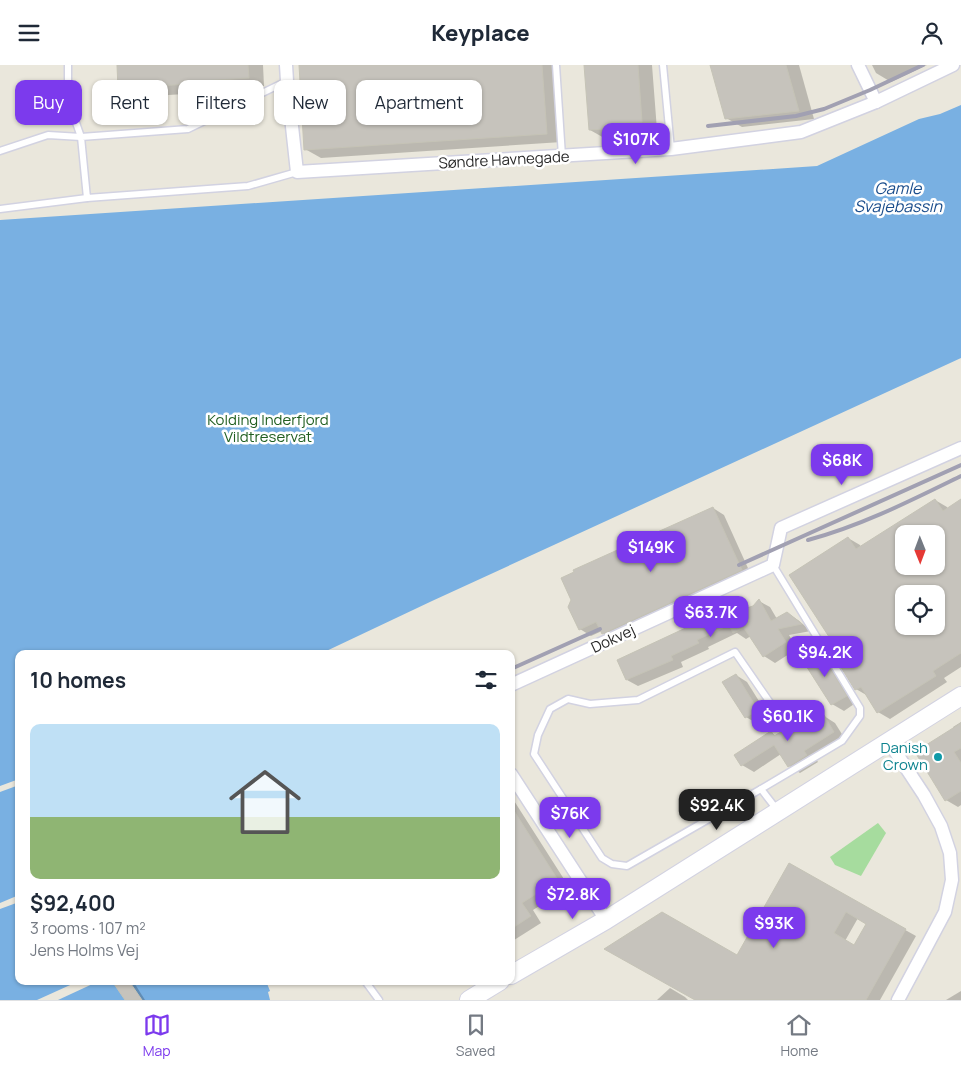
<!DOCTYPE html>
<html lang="en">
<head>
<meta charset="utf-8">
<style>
  :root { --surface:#fff; --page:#f2f2f3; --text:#1f2937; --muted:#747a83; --line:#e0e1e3; --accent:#7c3aed }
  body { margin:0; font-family:Manrope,sans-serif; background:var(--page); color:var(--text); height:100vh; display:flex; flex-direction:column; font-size:19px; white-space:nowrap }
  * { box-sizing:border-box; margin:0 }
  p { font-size:16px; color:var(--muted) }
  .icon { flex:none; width:28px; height:28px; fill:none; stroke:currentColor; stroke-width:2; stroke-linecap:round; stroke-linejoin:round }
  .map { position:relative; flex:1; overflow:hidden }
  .sheet { position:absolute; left:15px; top:585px; width:500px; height:335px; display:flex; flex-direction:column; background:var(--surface); border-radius:10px; box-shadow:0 1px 4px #0004 }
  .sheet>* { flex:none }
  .guide { position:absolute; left:15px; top:15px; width:500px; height:45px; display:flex; gap:10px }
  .needle { width:32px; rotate:179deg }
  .controls { position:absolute; left:895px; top:460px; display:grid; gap:10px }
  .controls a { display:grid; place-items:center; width:50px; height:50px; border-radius:10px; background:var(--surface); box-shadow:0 1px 4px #0004; font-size:25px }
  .price { position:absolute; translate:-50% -42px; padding:0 11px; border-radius:10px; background:var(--accent); color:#fff; font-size:16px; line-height:32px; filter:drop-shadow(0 1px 2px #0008) }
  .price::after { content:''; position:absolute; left:50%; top:30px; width:15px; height:11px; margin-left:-8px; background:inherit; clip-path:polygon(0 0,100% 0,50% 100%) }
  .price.on { background:#222; color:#fff }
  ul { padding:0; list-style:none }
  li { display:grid; align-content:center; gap:10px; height:265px; padding:0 15px }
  li span { display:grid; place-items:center; height:155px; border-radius:10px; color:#555 }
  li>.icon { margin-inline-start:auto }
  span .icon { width:90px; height:90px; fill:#fffc; stroke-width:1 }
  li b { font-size:21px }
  h2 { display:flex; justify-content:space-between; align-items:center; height:60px; padding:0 15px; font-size:21px }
  .chip { padding:0 18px; border-radius:10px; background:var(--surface); box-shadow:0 1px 4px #0004; font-size:18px; line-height:45px }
  .chip.on { background:var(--accent); color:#fff }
  header { display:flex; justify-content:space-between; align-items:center; height:65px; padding:0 15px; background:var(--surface); font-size:22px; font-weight:800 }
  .dock { display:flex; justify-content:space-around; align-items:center; height:70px; border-top:1px solid var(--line); background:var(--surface); font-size:14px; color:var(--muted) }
  .dock a { display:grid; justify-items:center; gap:2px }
  .dock .on { color:var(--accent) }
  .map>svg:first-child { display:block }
  .green { fill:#a6dc9e }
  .water { fill:#79b0e2 }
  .pier { fill:#eae7dc }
  .shadow { fill:#0003; fill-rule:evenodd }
  .building { fill:#c6c3bc; stroke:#c5c3b6; fill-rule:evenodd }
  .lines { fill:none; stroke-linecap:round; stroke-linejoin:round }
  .service-casing { stroke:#d2d2e1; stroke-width:9 }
  .minor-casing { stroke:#d2d2e1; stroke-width:15 }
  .secondary-casing { stroke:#d2d2e1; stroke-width:20 }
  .service { stroke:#fff; stroke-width:6 }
  .minor { stroke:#fff; stroke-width:12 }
  .secondary { stroke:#fff; stroke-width:18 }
  .rail { stroke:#a1a0b2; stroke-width:4 }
  .culture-dot { fill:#0f9aa8; stroke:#fff; stroke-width:2 }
  .labels { text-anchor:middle; stroke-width:5; stroke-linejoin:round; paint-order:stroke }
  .street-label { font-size:15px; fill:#292929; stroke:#fff }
  .park-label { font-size:15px; fill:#215f21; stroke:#fff }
  .culture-label { font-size:15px; fill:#0d838f; stroke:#fff; text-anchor:end }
  .water-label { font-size:16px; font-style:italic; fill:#1a4d8c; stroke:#fff }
</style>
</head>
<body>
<header><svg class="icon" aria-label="menu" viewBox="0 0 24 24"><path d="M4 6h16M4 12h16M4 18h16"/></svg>Keyplace<svg class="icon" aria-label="person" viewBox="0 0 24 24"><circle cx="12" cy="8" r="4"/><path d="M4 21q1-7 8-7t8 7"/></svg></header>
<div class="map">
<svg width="961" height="935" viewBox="0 0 961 935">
  <rect width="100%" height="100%" fill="#eae7dc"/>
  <!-- green -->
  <path class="green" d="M878,758L886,768L861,811L835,800L830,792Z"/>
  <!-- water -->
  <path class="water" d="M961,40V293L432,536L320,589H19V916H266L270,926L268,927L270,935H0V155L817,101L919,54L940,49Z"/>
  <!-- pier -->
  <g class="pier">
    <path d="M19,714V720L0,727V721Z"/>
    <path d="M19,830V837L0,844V838Z"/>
    <path d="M79,916H99L58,935H37Z"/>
  </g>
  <!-- shadow -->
  <g class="shadow">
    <path d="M118,0H263L264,21L202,25V28L135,32L120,23Z"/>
    <path d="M300,0H557L562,77L321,93L305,84Z"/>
    <path d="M586,0H652L657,65L624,67V72L606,74L590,65Z"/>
    <path d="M712,0H799L814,54L742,62L726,53Z"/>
    <path d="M872,0H927L891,17L876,8Z"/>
    <path d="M935,435L947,442L948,444L961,436V602L944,613L947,617L890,654L878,647L868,631L856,624L833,586L844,592L848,473L860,480L861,483ZM904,469H936V501H904ZM904,529H936V561H904Z"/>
    <path d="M713,443L724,450L752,512L614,575L603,568L602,566L591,571L580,564Z"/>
    <path d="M759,536L770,542L777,554L787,548L798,555L811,566L789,570L797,584L775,598L764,591L751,571L746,574L737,568L708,582L709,584L681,597L683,602L638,621L627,615L707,555L713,558L738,543L742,545L754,542Z"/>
    <path d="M819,587L830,593L857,637L844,646L832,639Z"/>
    <path d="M736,610L747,617L769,652L758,659L746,652Z"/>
    <path d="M824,651L835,658L845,674L815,693L818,697L800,708L789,701L781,689L754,707L742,700L736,690L771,668L777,671L798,667Z"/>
    <path d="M961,657V740L958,742L946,735L916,687L954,664L953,662Z"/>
    <path d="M511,731L569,822L533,845L541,858L511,877Z"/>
    <path d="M789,800L916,871L880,935H697L738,891ZM858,853L868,858L855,882L845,876Z"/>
    <path d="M116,916H133L145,935H126Z"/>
    <path d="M670,923L685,932L688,935H657Z"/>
    <path d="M961,926V935H946Z"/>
  </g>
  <!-- building -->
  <g class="building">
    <path d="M117,0H248L249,13L187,17V19L118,24Z"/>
    <path d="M299,0H542L547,69L304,85Z"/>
    <path d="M584,0H638L642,57L609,59V64L589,65Z"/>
    <path d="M710,0H786L799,46L725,54Z"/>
    <path d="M935,434L943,446L961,434V588L933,606L936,611L877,648L861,622L855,625L829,583L844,595L789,510L848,472L856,484ZM904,469H936V501H904ZM904,529H936V561H904Z"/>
    <path d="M713,442L742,505L602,569L596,557L579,565L568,542L571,535L561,513L574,507L573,505Z"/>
    <path d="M759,534L771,556L787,547L802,559L778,564L786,577L763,592L744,563L733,568L729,560L697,575L699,578L671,591L673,595L626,615L617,595L707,553L710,559L738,542L740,545L753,541Z"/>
    <path d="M819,585L847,631L831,640L803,596Z"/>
    <path d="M736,609L758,645L745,653L722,617Z"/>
    <path d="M824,650L834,667L804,686L807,690L788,702L774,680L741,701L734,690L771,666L774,671L791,661L798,666Z"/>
    <path d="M961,658V683L954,687L961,698V726L945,736L915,687Z"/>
    <path d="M511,741L558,815L522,838L531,851L511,864Z"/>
    <path d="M789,798L906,864L866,935H695L604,884L662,847L737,890ZM846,847L866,859L854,880L834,868Z"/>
    <path d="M112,916H129L142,935H125Z"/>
  </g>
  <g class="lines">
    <defs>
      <g id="service">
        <path d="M556,0L562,91"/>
        <path d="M663,0L671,84"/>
        <path d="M287,16L188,64L81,72L87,133L248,121L297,107"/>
        <path d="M0,86L48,70L81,72L68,35V0"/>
        <path d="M0,144L87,133"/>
        <path d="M773,500L860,643V651L842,676L761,724L778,746"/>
        <path d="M761,724L627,801L612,799L602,793L534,689L538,670L550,644L568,634L590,639L638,635L735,587L782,655"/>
        <path d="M365,916L379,935"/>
      </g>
      <g id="minor">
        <path d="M286,0L287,16L297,107L671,84L801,67L876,37L953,0"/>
        <path d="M858,0L876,37"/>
        <path d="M511,620L773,500L781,463L961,383"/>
        <path d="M889,677L924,730L941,761L950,788L952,815L945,847L898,935"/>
        <path d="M511,709L606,855"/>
      </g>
      <g id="secondary">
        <path d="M511,910L606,855L961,631"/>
        <path d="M469,935L500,916"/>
      </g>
    </defs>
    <!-- service casing -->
    <use href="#service" class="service-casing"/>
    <!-- minor casing -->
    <use href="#minor" class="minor-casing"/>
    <!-- secondary casing -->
    <use href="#secondary" class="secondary-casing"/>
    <!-- service -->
    <use href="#service" class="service"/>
    <!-- minor -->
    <use href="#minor" class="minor"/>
    <!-- secondary -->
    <use href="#secondary" class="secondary"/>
    <!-- rail -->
    <g class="rail">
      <path d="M708,61L796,51L824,44L870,25L923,0"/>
      <path d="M808,475C861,461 912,435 961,411"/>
      <path d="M739,500L961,400"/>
      <path d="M511,604L600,564"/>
    </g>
  </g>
  <!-- markers -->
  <circle class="culture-dot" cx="938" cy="692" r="5"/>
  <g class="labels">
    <!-- street labels -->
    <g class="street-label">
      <text transform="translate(504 95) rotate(-3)" y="5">Søndre Havnegade</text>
      <text transform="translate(613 574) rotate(-25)" y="5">Dokvej</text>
    </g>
    <!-- park labels -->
    <g class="park-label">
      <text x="268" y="360">Kolding Inderfjord<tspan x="268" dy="17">Vildtreservat</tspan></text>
    </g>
    <!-- culture labels -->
    <g class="culture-label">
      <text x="928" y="688">Danish<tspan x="928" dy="17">Crown</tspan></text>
    </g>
    <!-- water labels -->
    <g class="water-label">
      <text x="898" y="129">Gamle<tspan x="898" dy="18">Svajebassin</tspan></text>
    </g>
  </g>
</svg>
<div class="controls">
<a><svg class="needle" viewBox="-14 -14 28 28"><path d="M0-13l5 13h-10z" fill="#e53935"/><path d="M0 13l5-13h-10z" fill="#747a83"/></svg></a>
<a><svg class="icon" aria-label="locate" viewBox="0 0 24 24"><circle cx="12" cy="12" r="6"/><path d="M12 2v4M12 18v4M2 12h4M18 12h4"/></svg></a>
</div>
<b class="price" style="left:636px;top:100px">$107K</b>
<b class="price" style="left:842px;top:421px">$68K</b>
<b class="price" style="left:651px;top:508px">$149K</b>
<b class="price" style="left:711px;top:573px">$63.7K</b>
<b class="price" style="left:825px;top:613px">$94.2K</b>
<b class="price" style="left:788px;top:677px">$60.1K</b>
<b class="price on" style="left:717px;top:766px">$92.4K</b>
<b class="price" style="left:570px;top:774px">$76K</b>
<b class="price" style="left:573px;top:855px">$72.8K</b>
<b class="price" style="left:774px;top:884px">$93K</b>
<div class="guide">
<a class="chip on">Buy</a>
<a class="chip">Rent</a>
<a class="chip">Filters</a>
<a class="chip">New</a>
<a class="chip">Apartment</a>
</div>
<section class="sheet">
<h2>10 homes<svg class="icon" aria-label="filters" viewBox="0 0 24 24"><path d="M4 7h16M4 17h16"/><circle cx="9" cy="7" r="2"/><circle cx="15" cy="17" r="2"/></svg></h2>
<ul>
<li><span style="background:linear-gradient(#bfe0f5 60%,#8fb573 0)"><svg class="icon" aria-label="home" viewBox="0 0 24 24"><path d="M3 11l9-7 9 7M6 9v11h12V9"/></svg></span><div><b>$92,400</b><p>3 rooms · 107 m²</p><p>Jens Holms Vej</p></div></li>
</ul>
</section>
</div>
<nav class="dock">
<a class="on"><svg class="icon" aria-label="map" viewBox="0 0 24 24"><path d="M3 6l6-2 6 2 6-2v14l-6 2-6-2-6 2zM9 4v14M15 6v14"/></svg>Map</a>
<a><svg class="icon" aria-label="saved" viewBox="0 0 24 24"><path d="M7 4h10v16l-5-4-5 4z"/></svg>Saved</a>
<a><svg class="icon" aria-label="home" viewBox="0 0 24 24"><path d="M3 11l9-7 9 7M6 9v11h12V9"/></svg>Home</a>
</nav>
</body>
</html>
